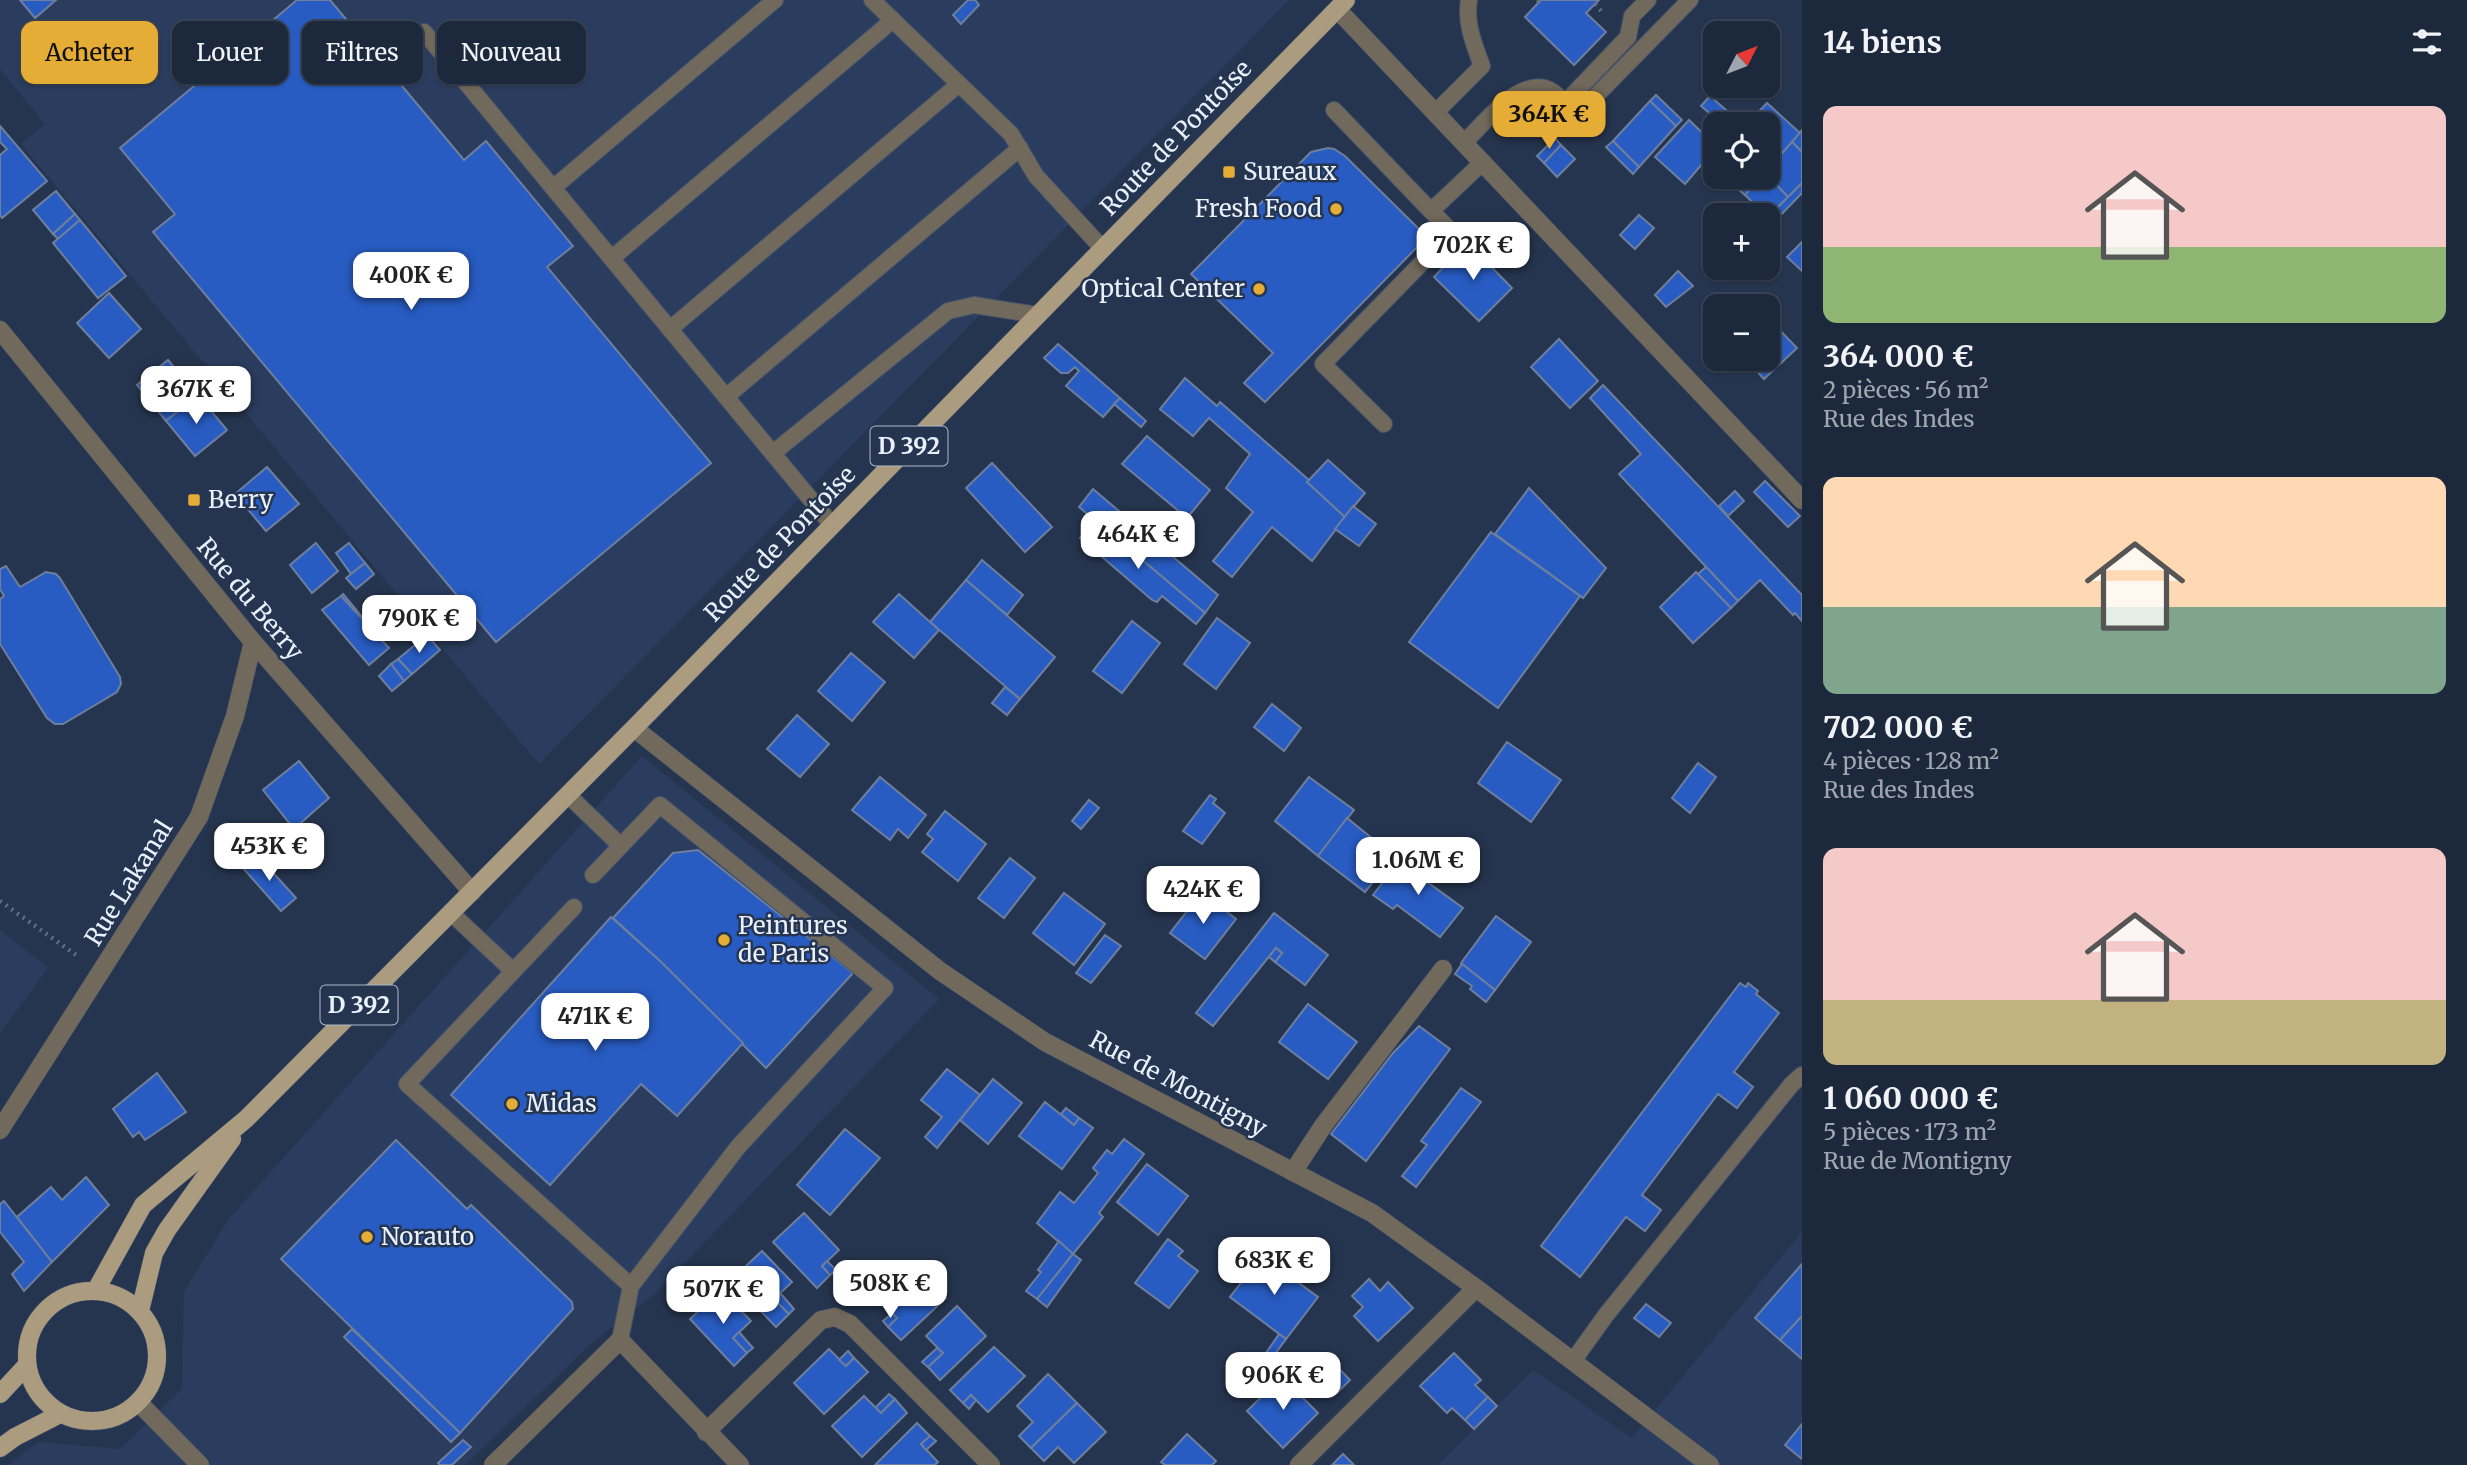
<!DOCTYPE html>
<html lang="fr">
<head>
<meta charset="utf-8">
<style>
  :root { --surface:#1c283b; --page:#293446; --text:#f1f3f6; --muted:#a0a6af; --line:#3a4455; --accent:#e5ad35 }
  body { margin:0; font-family:Merriweather,serif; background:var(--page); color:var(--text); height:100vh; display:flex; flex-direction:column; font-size:26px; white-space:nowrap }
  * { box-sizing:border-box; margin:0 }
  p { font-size:23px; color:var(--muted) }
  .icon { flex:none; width:38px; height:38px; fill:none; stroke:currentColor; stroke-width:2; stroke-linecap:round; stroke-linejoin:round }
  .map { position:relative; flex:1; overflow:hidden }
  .drawer { display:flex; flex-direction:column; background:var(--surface); width:665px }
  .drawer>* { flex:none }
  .guide { position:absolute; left:21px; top:21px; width:665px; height:63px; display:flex; gap:14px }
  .needle { width:46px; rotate:48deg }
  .buttons { position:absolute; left:1703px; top:21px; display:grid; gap:14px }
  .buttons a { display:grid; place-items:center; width:77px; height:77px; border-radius:14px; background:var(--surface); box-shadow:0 2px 5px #0004,0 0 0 2px var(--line); font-size:35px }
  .price { position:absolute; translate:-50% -60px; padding:0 16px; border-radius:14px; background:#fff; color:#222; font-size:23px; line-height:46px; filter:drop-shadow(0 2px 4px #0008) }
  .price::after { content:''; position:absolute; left:50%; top:42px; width:21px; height:16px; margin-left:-10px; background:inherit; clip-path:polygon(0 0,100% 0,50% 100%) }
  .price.active { background:var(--accent); color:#111 }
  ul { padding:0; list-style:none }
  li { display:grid; align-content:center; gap:14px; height:371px; padding:0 21px }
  li span { display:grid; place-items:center; height:217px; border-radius:14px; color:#555 }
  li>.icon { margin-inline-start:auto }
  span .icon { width:126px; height:126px; fill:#fffc; stroke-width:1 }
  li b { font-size:30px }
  h2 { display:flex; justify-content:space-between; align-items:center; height:84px; padding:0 21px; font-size:30px }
  .pill { padding:0 24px; border-radius:14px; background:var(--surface); box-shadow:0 2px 5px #0004,0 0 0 2px var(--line); font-size:24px; line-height:63px }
  .pill.active { background:var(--accent); color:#111 }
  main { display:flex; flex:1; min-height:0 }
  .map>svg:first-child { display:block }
  .built { fill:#2b3d5e }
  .building { fill:#285cc2; stroke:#6e7f9e; stroke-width:2 }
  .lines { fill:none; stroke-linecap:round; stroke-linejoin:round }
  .service-casing { stroke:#45536b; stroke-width:18 }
  .minor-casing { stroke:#45536b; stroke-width:19 }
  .primary-casing { stroke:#45536b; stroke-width:19 }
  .path { stroke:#647087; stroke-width:4.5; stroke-dasharray:2 5; stroke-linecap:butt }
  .service { stroke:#71695b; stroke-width:16 }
  .minor { stroke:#71695b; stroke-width:18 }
  .primary { stroke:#ac9c7f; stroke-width:18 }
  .poi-dot { fill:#e5ad35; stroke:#26354f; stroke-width:2.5 }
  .labels { text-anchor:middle; stroke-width:5; stroke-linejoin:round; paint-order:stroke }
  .shield { fill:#26354f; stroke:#aeb9ca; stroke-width:2 }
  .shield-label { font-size:23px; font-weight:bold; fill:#e9f1ff }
  .street-label { font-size:24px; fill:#e9f1ff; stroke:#26354f }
  .poi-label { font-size:24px; fill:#e9f1ff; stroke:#26354f; text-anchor:start }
</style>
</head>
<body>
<main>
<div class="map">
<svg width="1802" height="1465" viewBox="0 0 1802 1465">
  <rect width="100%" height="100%" fill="#26354f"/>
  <!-- built -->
  <g class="built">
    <path d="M0,0H1289L539,764L21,144L45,124L0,69Z"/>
    <path d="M642,756L939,999L655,1294L594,1341L465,1465H9L38,1442L120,1449L182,1389L184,1292L228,1220Z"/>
    <path d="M0,930L48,968L0,1033Z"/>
    <path d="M1802,1232V1465H1438L1533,1370L1632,1438Z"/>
  </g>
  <!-- building -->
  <g class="building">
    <path d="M20,0H56L35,18Z"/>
    <path d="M297,0H330L464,160L486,141L573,246L547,267L711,463L496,642L153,232L175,214L120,148Z"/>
    <path d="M968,0H975L979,5L961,24L953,15Z"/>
    <path d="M1541,0H1599L1586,13L1606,32L1574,65L1525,17Z"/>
    <path d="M1656,95L1682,120L1676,126L1650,101Z"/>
    <path d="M1710,96L1742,124H1722L1701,106Z"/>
    <path d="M1650,101L1676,126L1639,167L1613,141Z"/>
    <path d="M1767,103L1800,133L1768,169V124H1747Z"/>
    <path d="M1689,120L1715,145V149L1685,184L1655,157Z"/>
    <path d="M0,126L47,181L2,218L0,215V155L7,149L0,142Z"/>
    <path d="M1802,130V152L1792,142Z"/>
    <path d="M1555,138L1561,145L1544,163L1537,156Z"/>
    <path d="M1613,141L1639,167L1633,174L1606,147Z"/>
    <path d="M1792,142L1802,152V183L1788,197L1768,176V169Z"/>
    <path d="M1561,145L1575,159L1557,177L1544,163Z"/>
    <path d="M1328,148L1334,149L1345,156L1427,237L1265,402L1244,383L1273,353L1191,274L1311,152Z"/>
    <path d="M1768,176L1788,197L1768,217L1745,195L1761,177Z"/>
    <path d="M1724,177H1761L1745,195Z"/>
    <path d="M1802,183V193L1774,222L1768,217Z"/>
    <path d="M56,191L75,214L53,234L33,210Z"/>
    <path d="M75,214L80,220L58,239L53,234Z"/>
    <path d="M1639,215L1654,228L1635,249L1620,235Z"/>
    <path d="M80,220L126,276L98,298L53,243Z"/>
    <path d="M1715,229V247L1706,238Z"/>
    <path d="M1467,242L1512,288L1479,321L1434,277Z"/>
    <path d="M1802,242V271L1787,257Z"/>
    <path d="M1678,271L1693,286L1666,307L1655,295Z"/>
    <path d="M109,293L141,329L109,358L77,323Z"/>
    <path d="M1768,318L1797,348L1764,379L1746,359H1768Z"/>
    <path d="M1559,339L1598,381L1570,408L1531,367Z"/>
    <path d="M1058,344L1120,398L1103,417L1066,386L1079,371L1075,367L1068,373H1061L1044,358Z"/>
    <path d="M168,360L198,395L166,421L137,385Z"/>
    <path d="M205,369L214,382L205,389L195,378Z"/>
    <path d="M1185,378L1217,406L1220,402L1309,480L1307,482L1345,517L1312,561L1272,527L1232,577L1213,561L1253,512L1226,488L1250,454L1209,418L1193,436L1160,409Z"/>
    <path d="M1603,385L1802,595V621L1795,613L1793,615L1760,580L1738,601L1619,474L1641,454L1590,398Z"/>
    <path d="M198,395L227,430L195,456L166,421Z"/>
    <path d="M1120,398L1146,421L1141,427L1114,404Z"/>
    <path d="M1147,436L1210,490L1187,518L1122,464Z"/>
    <path d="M1328,460L1365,493L1345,517L1307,482Z"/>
    <path d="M992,463L1052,527L1025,552L966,488Z"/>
    <path d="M267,467L299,504L266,531L235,494Z"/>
    <path d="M1765,481L1800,516L1788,527L1754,492Z"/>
    <path d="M1529,488L1606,568L1583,598L1495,534Z"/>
    <path d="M1093,489L1218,595L1205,613L1079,507Z"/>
    <path d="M1735,491L1744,501L1728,516L1719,506Z"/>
    <path d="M1353,506L1376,524L1359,546L1335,529Z"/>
    <path d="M1095,520L1205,613L1196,624L1162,596L1157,602L1152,600L1080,538Z"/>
    <path d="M1491,532L1580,596L1498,708L1409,642Z"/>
    <path d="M316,543L338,571L312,593L290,565Z"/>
    <path d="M349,543L365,563L351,574L336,553Z"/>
    <path d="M982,560L1023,595L1007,615L966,580Z"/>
    <path d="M365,563L374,574L356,589L346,578Z"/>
    <path d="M6,566L20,587L46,572L56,574L60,578L120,677L121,684L117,692L63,724H55L47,718L0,644V599L4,596L0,589V569Z"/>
    <path d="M1706,567L1738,601L1731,608L1698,574Z"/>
    <path d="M1696,572L1731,608L1693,643L1660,607Z"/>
    <path d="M966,580L1055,657L1020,699L930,622Z"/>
    <path d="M343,594L368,624L366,625L341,596Z"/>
    <path d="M899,594L939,630L914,658L873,622Z"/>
    <path d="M341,596L389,648L369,665L322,610Z"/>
    <path d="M1217,618L1250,643L1216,689L1184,664Z"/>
    <path d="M1132,621L1160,643L1122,693L1093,671Z"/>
    <path d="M427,635L440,650L412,674L398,659Z"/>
    <path d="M851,653L885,682L852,721L818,691Z"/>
    <path d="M398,659L412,674L404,681L391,664Z"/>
    <path d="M391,664L404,681L392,691L379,676Z"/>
    <path d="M1005,687L1020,699L1007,715L992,703Z"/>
    <path d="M1272,704L1301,728L1284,751L1254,727Z"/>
    <path d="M797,715L829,744L800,777L767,749Z"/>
    <path d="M1507,742L1561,780L1531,822L1478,783Z"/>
    <path d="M299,761L329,798L294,829L263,790Z"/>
    <path d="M1698,763L1716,777L1690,813L1672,798Z"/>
    <path d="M880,777L926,815L908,838L898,829L890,840L852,810Z"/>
    <path d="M1309,777L1354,810L1318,856L1275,821Z"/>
    <path d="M1210,795L1216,799L1213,803L1225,813L1202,844L1183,831Z"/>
    <path d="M1089,800L1099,808L1081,829L1072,821Z"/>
    <path d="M945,811L986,844L958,881L922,852L933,839L927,834Z"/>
    <path d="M1347,818L1394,856L1365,892L1318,856Z"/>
    <path d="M698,850L853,973L766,1068L660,961L613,918L673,853Z"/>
    <path d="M256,854L296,898L281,911L242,867Z"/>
    <path d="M1405,854L1425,868L1419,876L1463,908L1440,937L1397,905L1393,909L1373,895Z"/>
    <path d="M1010,858L1035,878L1004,918L978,898Z"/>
    <path d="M1202,892L1236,919L1205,959L1170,933Z"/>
    <path d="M1064,893L1105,924L1074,965L1033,933Z"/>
    <path d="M1274,913L1328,955L1305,985L1275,962L1282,953L1276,948L1213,1026L1196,1013Z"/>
    <path d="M1496,916L1531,942L1495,990L1461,963Z"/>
    <path d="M611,917L660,961L743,1043L677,1116L641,1084L550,1185L451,1095Z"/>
    <path d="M1105,935L1121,946L1091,983L1076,973Z"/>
    <path d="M1276,948L1282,953L1275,962L1269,957Z"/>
    <path d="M1462,964L1495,990L1486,1002L1470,989L1472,986L1455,974Z"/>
    <path d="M1740,983L1746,987L1748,983L1758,991L1756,994L1779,1013L1734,1072L1753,1087L1737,1108L1718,1094L1642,1195L1661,1210L1645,1231L1626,1217L1580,1277L1541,1246Z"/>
    <path d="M1308,1004L1357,1042L1328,1079L1279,1042Z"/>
    <path d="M1419,1026L1450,1049L1366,1161L1331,1134L1393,1053Z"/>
    <path d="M947,1069L980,1095L937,1148L925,1137L942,1117L921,1100Z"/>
    <path d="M157,1073L186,1112L145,1140L139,1132L133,1137L113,1109Z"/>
    <path d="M993,1079L1022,1103L988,1144L960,1120Z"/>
    <path d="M1461,1088L1481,1102L1416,1187L1402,1176L1427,1145L1421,1141Z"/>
    <path d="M1045,1102L1074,1125L1079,1118L1093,1128L1062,1169L1019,1136Z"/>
    <path d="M1066,1108L1079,1118L1074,1125L1061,1114Z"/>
    <path d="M845,1129L880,1158L830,1215L797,1185Z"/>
    <path d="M1124,1139L1144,1154L1099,1213L1103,1217L1073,1254L1037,1223L1060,1192L1074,1203L1098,1173L1093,1168L1107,1150L1112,1154Z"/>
    <path d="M396,1140L467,1209L471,1205L572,1302L573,1309L460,1433L281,1259Z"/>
    <path d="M1147,1164L1188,1196L1158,1235L1117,1202Z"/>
    <path d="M86,1177L109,1205L52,1262L17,1217L51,1187L62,1200Z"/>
    <path d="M4,1201L52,1262L24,1291L12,1274L24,1262L0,1232V1204Z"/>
    <path d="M804,1213L839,1250L822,1266L830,1275L817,1288L773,1242Z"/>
    <path d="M1168,1239L1183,1251L1178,1256L1198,1271L1169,1308L1135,1283Z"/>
    <path d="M1059,1241L1073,1254L1037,1299L1026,1291L1041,1272L1038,1270Z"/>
    <path d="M762,1251L792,1282L774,1299L789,1314L776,1327L731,1280Z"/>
    <path d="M1073,1254L1081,1260L1047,1307L1037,1299Z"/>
    <path d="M1262,1256L1318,1297L1286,1339L1230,1297Z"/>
    <path d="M827,1261L836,1270L830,1275L822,1266Z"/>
    <path d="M912,1262L917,1267L900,1282L897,1278Z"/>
    <path d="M1802,1264V1316L1780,1340L1755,1318Z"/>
    <path d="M917,1267L946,1298L901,1340L888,1327L897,1318L880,1301Z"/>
    <path d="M1369,1279L1380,1291L1388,1282L1413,1308L1378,1341L1354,1316L1363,1307L1352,1296Z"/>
    <path d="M721,1290L751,1321L733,1338L747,1353L734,1366L690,1319Z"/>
    <path d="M781,1294L794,1309L789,1314L774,1299Z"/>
    <path d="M1646,1304L1671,1323L1659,1337L1634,1318Z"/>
    <path d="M957,1306L986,1336L940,1380L928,1367L943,1353L926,1336Z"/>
    <path d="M892,1313L897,1318L888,1327L883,1321Z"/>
    <path d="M1802,1316V1359L1780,1340Z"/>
    <path d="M352,1329L460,1433L451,1442L344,1337Z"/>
    <path d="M739,1332L753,1348L747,1353L733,1338Z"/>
    <path d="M1279,1334L1286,1339L1272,1358L1266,1353Z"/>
    <path d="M994,1347L1025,1376L988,1412L971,1395L963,1403L950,1390Z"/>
    <path d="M937,1348L943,1353L928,1367L922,1362Z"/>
    <path d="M829,1349L846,1366L854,1358L868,1372L824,1414L794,1383Z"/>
    <path d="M848,1351L854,1358L846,1366L839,1360Z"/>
    <path d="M1454,1353L1481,1380L1475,1385L1488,1397L1465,1420L1452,1408L1447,1413L1420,1386Z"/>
    <path d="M1328,1357L1350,1380L1337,1393L1314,1370Z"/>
    <path d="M1048,1374L1077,1403L1031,1448L1019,1436L1033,1422L1017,1406Z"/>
    <path d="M1282,1377L1318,1413L1283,1448L1247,1411Z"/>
    <path d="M889,1394L895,1399L881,1413L875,1408Z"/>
    <path d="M971,1395L976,1400L969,1409L963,1403Z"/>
    <path d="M864,1396L881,1413L895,1399L907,1413L862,1457L832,1426Z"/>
    <path d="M1488,1397L1497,1406L1474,1429L1465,1420Z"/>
    <path d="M1077,1403L1106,1432L1074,1463L1058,1447L1044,1461L1031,1448Z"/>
    <path d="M917,1423L930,1436L921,1444L938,1462L935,1465H875Z"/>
    <path d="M1802,1424V1459L1785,1445Z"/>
    <path d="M1187,1434L1216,1461L1212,1465H1165L1161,1462Z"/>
    <path d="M930,1436L936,1441L926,1450L921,1444Z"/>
    <path d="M463,1440L471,1447L452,1465H440L438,1463Z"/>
    <path d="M1343,1454L1354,1465H1332Z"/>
  </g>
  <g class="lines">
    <defs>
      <g id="service">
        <path d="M872,0L1011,134L1036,176L1103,249"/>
        <path d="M424,32L832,525"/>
        <path d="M1565,103L1628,37L1632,16L1648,0"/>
        <path d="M1334,110L1431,211L1483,162"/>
        <path d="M1435,113L1482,66C1474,44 1465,23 1469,0"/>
        <path d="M1464,143C1484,123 1523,72 1553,92C1562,98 1570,108 1577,115L1690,0"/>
        <path d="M553,188L775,0"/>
        <path d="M612,258L893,20"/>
        <path d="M670,329L959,84"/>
        <path d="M727,396L1020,148"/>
        <path d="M1384,424L1323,364L1452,232L1431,211"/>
        <path d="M773,453L948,311L974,305L1037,315"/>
        <path d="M568,795L621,846"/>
        <path d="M593,875L660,805L885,988L738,1147L631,1286L620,1340"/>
        <path d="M574,907L407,1084L631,1286"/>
        <path d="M451,913L513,971"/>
        <path d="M1573,1361L1606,1315L1791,1085L1802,1075"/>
      </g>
      <g id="minor">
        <path d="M1337,9L1802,500"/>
        <path d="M0,330L253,642L472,892"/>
        <path d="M634,728L940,971L1045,1042L1372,1213L1476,1288L1710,1465"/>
        <path d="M0,1130L199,817L235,716L253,642"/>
        <path d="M1293,1172L1323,1126L1443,969"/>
        <path d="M139,1403L200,1465"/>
        <path d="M706,1432L821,1320L835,1317L850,1324L991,1465"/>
        <path d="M493,1465L620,1340L740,1465"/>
        <path d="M1299,1465L1476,1288"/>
      </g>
      <g id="primary">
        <path d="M96,1290L143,1205L246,1119L634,728L1346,0"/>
        <circle cx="92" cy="1356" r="65"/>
        <path d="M140,1311L154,1253L167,1230L232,1139"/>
        <path d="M0,1394L27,1365"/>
        <path d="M0,1448L15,1437L60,1414"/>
      </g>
    </defs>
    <!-- service casing -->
    <use href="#service" class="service-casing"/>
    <!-- minor casing -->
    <use href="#minor" class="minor-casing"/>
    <!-- primary casing -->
    <use href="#primary" class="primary-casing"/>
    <!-- path -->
    <g class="path">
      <path d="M1538,0L1539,2"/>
      <path d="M1595,4L1604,14"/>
      <path d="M0,901L79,957"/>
    </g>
    <!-- service -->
    <use href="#service" class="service"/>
    <!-- minor -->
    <use href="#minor" class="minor"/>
    <!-- primary -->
    <use href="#primary" class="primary"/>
  </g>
  <!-- markers -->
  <g class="poi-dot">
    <rect x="1222" y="165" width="14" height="14" rx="3.5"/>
    <circle cx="1336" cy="209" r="7"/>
    <circle cx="1259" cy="289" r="7"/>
    <rect x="187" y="493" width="14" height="14" rx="3.5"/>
    <circle cx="724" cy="940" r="7"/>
    <circle cx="512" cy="1104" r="7"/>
    <circle cx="367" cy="1237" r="7"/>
  </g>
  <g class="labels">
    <!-- shield labels -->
    <g class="shield">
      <rect x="870.5" y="426.5" width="77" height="39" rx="5"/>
      <rect x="320.5" y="985.5" width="77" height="39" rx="5"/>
    </g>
    <g class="shield-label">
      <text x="909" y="454">D 392</text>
      <text x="359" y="1013">D 392</text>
    </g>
    <!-- street labels -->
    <g class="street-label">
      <text transform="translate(1176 138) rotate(-46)" y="8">Route de Pontoise</text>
      <text transform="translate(780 544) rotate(-46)" y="8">Route de Pontoise</text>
      <text transform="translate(250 599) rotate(50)" y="8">Rue du Berry</text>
      <text transform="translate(129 883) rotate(-58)" y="8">Rue Lakanal</text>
      <text transform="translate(1178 1084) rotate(28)" y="8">Rue de Montigny</text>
    </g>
    <!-- poi labels -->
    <g class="poi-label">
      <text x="1243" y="180">Sureaux</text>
      <text x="1322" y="217" text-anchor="end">Fresh Food</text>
      <text x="1245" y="297" text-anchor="end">Optical Center</text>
      <text x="208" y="508">Berry</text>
      <text x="738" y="934">Peintures<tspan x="738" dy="28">de Paris</tspan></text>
      <text x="526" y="1112">Midas</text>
      <text x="381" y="1245">Norauto</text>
    </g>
  </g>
</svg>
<div class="buttons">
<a><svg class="needle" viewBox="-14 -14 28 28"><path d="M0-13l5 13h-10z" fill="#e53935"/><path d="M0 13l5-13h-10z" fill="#a0a6af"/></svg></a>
<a><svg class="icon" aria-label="locate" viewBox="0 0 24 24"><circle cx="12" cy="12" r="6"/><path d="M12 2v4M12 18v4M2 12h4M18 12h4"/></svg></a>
<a>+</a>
<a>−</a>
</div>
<b class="price active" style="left:1549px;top:151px">364K €</b>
<b class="price" style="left:1473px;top:282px">702K €</b>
<b class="price" style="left:411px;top:312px">400K €</b>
<b class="price" style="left:196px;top:426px">367K €</b>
<b class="price" style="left:1138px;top:571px">464K €</b>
<b class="price" style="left:419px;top:655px">790K €</b>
<b class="price" style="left:269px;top:883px">453K €</b>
<b class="price" style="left:1418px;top:897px">1.06M €</b>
<b class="price" style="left:1203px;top:926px">424K €</b>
<b class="price" style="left:595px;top:1053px">471K €</b>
<b class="price" style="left:1274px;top:1297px">683K €</b>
<b class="price" style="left:890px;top:1320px">508K €</b>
<b class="price" style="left:723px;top:1326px">507K €</b>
<b class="price" style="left:1283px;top:1412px">906K €</b>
<div class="guide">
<a class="pill active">Acheter</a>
<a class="pill">Louer</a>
<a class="pill">Filtres</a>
<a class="pill">Nouveau</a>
</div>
</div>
<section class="drawer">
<h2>14 biens<svg class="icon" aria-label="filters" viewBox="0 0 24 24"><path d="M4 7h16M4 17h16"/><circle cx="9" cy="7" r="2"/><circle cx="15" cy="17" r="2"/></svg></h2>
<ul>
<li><span style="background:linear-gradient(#f6c9c9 65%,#8fb573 0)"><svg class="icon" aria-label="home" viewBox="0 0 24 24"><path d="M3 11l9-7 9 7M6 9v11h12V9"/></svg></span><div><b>364 000 €</b><p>2 pièces · 56 m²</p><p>Rue des Indes</p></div></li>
<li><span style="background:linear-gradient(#ffd9b3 60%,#7fa58c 0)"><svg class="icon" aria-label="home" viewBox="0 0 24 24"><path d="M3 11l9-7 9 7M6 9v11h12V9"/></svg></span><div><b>702 000 €</b><p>4 pièces · 128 m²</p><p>Rue des Indes</p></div></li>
<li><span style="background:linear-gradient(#f6c9c9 70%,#c2b280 0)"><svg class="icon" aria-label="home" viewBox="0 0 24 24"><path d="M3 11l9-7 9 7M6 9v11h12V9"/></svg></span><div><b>1 060 000 €</b><p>5 pièces · 173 m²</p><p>Rue de Montigny</p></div></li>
</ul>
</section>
</main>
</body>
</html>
